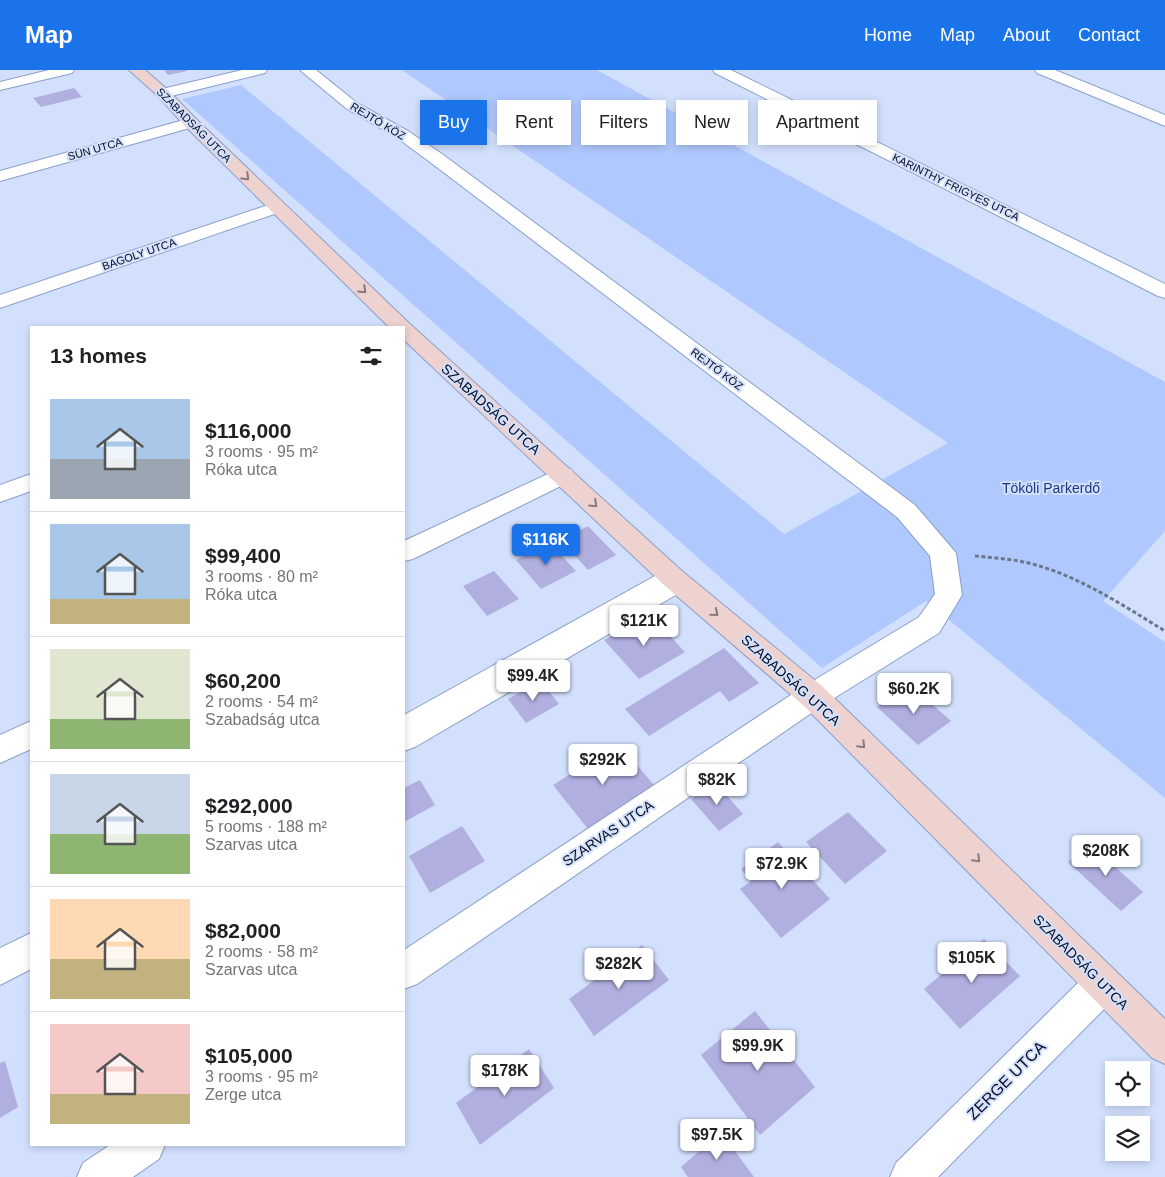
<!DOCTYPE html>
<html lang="en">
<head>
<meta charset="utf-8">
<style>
  :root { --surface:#fff; --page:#f6f6f6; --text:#202124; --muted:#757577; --line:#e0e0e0; --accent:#1a73e8 }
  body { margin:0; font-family:Arial,sans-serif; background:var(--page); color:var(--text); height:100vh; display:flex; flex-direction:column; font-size:19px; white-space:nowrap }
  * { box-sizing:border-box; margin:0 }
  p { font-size:16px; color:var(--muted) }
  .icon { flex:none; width:28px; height:28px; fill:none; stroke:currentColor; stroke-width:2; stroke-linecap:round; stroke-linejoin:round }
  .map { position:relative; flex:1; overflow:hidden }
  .panel { position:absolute; left:30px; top:256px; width:375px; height:820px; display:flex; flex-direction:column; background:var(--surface); border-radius:0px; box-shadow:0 2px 8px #0003 }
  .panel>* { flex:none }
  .banner { position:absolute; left:420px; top:30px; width:475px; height:45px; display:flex; gap:10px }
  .tools { position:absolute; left:1105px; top:991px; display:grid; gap:10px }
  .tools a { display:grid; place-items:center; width:45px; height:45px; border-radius:0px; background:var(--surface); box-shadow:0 2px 8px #0003; font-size:25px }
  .price { position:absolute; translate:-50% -42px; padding:0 11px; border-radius:5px; background:#fff; color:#222; font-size:16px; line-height:32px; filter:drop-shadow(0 1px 2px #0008) }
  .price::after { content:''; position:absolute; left:50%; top:30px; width:15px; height:11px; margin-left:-8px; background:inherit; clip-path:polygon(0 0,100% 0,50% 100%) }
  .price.on { background:var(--accent); color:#fff }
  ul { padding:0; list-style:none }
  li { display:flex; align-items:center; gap:15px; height:125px; padding:0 20px }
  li+li { border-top:1px solid var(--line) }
  li span { display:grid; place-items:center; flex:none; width:140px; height:100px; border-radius:0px; color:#555 }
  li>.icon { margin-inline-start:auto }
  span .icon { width:60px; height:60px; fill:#fffc; stroke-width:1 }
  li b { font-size:21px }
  h2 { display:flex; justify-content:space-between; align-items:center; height:60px; padding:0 20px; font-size:21px }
  .chip { padding:0 18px; border-radius:0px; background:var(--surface); box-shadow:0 2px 8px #0003; font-size:18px; line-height:45px }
  .chip.on { background:var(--accent); color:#fff }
  header { display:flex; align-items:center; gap:30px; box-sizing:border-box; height:70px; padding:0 25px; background:var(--accent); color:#fff }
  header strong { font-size:24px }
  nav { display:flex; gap:28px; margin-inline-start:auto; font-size:18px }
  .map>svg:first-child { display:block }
  .green { fill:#afc8fd }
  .building { fill:#b0afe0 }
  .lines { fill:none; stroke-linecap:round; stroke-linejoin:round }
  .street-casing { stroke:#899ecb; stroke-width:2 }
  .secondary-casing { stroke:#899ecb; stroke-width:2 }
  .path { stroke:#6b758c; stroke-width:3; stroke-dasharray:4 2.5; stroke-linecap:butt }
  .street { fill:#fff; fill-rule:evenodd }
  .secondary { fill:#eed2d0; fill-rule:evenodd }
  .oneway { stroke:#86797f }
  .labels { text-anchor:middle; stroke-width:4; stroke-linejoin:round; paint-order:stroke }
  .far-street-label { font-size:11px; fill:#070d1d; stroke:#d2e0fd }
  .street-label { font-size:14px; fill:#070d1d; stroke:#d2e0fd }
  .park-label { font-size:14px; fill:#1c3784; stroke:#d2e0fd }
  .near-street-label { font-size:16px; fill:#070d1d; stroke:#d2e0fd }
</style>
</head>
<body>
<header>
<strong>Map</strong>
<nav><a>Home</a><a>Map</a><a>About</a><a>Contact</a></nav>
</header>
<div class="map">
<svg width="1165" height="1107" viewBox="0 0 1165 1107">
  <rect width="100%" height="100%" fill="#d2e0fd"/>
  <!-- green -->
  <path class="green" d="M402,0H597L1165,312V461L1103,531L1165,572V728L926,531L822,598L182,29L241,15L784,464L948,373Z"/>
  <!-- building -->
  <g class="building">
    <path d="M164,0H187V1L168,5Z"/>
    <path d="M74,18L82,27L41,37L33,28Z"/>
    <path d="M588,456L616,485L588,500L561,470Z"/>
    <path d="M550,473L576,501L541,519L516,490Z"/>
    <path d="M494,501L519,529L487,546L463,516Z"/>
    <path d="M650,545L685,582L639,609L604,570Z"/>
    <path d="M724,578L759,613L729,632L720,621L649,666L625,639Z"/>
    <path d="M541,611L559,634L526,653L508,629Z"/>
    <path d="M910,615L951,651L918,675L877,637Z"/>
    <path d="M619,674L654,715L588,759L553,715Z"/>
    <path d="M420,710L435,735L404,752V718Z"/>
    <path d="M715,712L743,744L719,761L691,729Z"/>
    <path d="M848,742L887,781L845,814L806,772Z"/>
    <path d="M462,756L485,791L430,823L409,786Z"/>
    <path d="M778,772L830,829L781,868L740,819L751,811L741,799Z"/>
    <path d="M1090,774L1143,822L1121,841L1068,792Z"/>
    <path d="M984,869L1020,906L960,959L924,919Z"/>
    <path d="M642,875L669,910L594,966L569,929Z"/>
    <path d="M755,941L815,1017L760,1065L701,985Z"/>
    <path d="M529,979L554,1018L480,1075L456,1033Z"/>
    <path d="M5,991L18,1037L0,1048V993Z"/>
    <path d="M721,1062L754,1107H688L681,1097Z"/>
  </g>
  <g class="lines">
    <defs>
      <g id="street">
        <path d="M49,0H74L72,3L0,20V12Z"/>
        <path d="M242,0H267L265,3L163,28L158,26L155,23L158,20Z"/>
        <path d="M300,0H316L357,33L408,61L442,84L915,435L956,483L962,525L939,563L823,635L417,914L404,919V880L803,617L919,547L935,524L930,486L897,447L430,92L396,67L347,39Z"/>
        <path d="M713,0H731L1165,214V228L1158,226L715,3Z"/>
        <path d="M1035,0H1055L1165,45V56L1037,3Z"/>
        <path d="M191,48L197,50L199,53L197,56L0,111V101Z"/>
        <path d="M277,132L283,133L286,137L283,141L0,238V225Z"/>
        <path d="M563,397L571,399L575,405L571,411L413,489L404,491V471Z"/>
        <path d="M31,404V421L0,432V415Z"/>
        <path d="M673,498C682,501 686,504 690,512L686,519L415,677L404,681V645L664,501Z"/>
        <path d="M31,651V679L0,693V665Z"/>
        <path d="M31,863V899L0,915V878Z"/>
        <path d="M1103,896L1116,901L1121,914L1116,927L938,1107H890L896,1093L1090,901Z"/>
        <path d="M110,1075H165L159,1089L133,1107H77L83,1093Z"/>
      </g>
      <path id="secondary" d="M129,0H145L168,20L197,50L410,254L682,501L823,617L1165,949V994L1152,988L803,635L664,515L404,270V258H390L185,56L158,26Z"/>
    </defs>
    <!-- street casing -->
    <use href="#street" class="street-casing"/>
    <!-- secondary casing -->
    <use href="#secondary" class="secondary-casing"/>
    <!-- path -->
    <path class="path" d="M975,486C995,488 1016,489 1036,495C1082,508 1124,536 1165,561"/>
    <!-- street -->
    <use href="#street" class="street"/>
    <!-- secondary -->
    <use href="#secondary" class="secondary"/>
  </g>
  <!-- one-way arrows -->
  <defs><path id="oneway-chevron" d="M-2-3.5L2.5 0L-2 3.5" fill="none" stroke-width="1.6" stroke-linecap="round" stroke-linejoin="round" transform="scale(1.25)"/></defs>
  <g class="oneway">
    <use href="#oneway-chevron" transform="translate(246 107) rotate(44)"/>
    <use href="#oneway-chevron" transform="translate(363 220) rotate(44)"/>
    <use href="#oneway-chevron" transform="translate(594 434) rotate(43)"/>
    <use href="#oneway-chevron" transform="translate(715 543) rotate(40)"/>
    <use href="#oneway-chevron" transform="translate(862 675) rotate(45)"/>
    <use href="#oneway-chevron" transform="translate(977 789) rotate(45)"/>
  </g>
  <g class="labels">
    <!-- far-street labels -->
    <g class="far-street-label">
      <text transform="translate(378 51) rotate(31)" y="4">REJTŐ KÖZ</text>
      <text transform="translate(194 55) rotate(45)" y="4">SZABADSÁG UTCA</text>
      <text transform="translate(95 79) rotate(-16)" y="4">SÜN UTCA</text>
      <text transform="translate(956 117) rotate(26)" y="4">KARINTHY FRIGYES UTCA</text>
      <text transform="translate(139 184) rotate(-19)" y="4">BAGOLY UTCA</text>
      <text transform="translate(717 299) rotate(37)" y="4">REJTŐ KÖZ</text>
    </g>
    <!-- street labels -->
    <g class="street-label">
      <text transform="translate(491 339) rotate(42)" y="5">SZABADSÁG UTCA</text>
      <text transform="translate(791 610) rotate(42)" y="5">SZABADSÁG UTCA</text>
      <text transform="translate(608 763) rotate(-34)" y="5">SZARVAS UTCA</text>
      <text transform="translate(1081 892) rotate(45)" y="5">SZABADSÁG UTCA</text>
    </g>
    <!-- park labels -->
    <g class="park-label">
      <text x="1051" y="423">Tököli Parkerdő</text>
    </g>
    <!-- near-street labels -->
    <g class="near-street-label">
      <text transform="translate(1006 1010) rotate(-45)" y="6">ZERGE UTCA</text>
    </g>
  </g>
</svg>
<div class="tools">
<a><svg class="icon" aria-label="locate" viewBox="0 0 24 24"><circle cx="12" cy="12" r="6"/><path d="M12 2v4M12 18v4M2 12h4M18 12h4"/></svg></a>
<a><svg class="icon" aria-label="layers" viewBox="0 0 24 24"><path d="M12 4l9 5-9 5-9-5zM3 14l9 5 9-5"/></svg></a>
</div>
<b class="price on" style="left:546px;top:496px">$116K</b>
<b class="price" style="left:644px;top:577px">$121K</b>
<b class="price" style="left:533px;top:632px">$99.4K</b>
<b class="price" style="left:914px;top:645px">$60.2K</b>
<b class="price" style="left:603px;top:716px">$292K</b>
<b class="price" style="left:717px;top:736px">$82K</b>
<b class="price" style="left:1106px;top:807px">$208K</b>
<b class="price" style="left:782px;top:820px">$72.9K</b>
<b class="price" style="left:972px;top:914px">$105K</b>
<b class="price" style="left:619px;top:920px">$282K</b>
<b class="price" style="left:758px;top:1002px">$99.9K</b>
<b class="price" style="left:505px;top:1027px">$178K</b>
<b class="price" style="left:717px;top:1091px">$97.5K</b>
<div class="banner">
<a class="chip on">Buy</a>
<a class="chip">Rent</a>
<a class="chip">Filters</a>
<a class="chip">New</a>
<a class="chip">Apartment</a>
</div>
<section class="panel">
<h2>13 homes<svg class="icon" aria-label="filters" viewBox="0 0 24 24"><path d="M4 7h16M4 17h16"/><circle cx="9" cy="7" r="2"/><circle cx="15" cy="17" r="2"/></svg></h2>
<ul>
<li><span style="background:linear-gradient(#a9c7e8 60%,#9aa5b1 0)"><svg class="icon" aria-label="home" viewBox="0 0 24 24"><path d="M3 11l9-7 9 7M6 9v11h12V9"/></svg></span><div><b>$116,000</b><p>3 rooms · 95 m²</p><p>Róka utca</p></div></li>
<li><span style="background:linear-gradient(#a9c7e8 75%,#c2b280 0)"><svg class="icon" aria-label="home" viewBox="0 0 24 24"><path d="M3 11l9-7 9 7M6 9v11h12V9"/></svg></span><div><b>$99,400</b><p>3 rooms · 80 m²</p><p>Róka utca</p></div></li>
<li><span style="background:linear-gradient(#dfe7d0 70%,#8fb573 0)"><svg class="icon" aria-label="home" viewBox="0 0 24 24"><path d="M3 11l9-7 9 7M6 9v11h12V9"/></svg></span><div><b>$60,200</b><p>2 rooms · 54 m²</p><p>Szabadság utca</p></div></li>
<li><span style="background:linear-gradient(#c9d6e8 60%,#8fb573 0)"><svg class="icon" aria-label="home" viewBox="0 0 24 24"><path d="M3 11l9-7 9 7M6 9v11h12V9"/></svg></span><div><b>$292,000</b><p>5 rooms · 188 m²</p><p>Szarvas utca</p></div></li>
<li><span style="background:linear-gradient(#ffd9b3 60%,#c2b280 0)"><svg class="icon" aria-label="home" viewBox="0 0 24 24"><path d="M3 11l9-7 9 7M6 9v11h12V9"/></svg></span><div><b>$82,000</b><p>2 rooms · 58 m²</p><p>Szarvas utca</p></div></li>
<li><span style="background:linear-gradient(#f6c9c9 70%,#c2b280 0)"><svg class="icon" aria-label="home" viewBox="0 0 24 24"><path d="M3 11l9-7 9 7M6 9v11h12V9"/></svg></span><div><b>$105,000</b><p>3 rooms · 95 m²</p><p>Zerge utca</p></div></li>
</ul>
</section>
</div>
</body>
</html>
